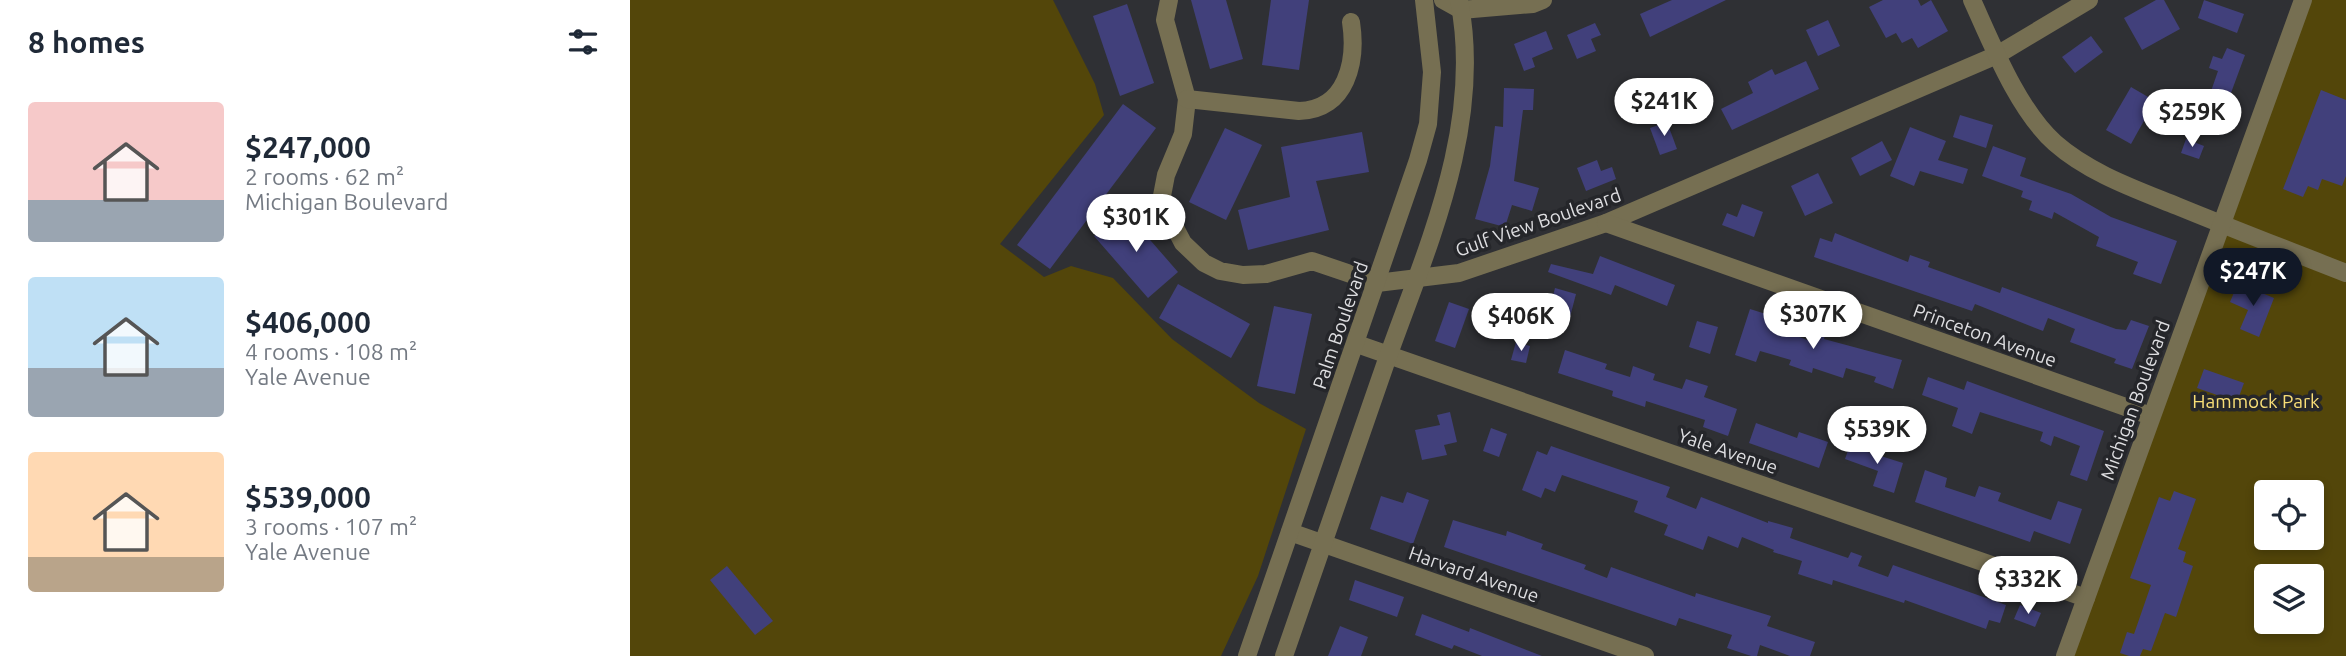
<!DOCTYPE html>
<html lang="en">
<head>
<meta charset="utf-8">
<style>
  :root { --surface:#fff; --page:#f2f2f3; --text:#1f2937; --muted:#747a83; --accent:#111827 }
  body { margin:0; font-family:Ubuntu,sans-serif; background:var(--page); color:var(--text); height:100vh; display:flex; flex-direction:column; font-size:26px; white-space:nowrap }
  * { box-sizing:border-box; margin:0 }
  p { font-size:23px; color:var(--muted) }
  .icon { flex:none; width:38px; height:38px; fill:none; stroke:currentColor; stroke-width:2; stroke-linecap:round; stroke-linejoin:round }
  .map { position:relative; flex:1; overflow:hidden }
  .sheet { display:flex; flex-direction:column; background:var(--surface); width:630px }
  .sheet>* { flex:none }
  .tools { position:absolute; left:1624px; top:480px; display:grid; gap:14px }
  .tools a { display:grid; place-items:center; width:70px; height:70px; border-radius:7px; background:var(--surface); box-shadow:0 4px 10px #0003; font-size:35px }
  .price { position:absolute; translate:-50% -60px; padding:0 16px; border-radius:24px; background:#fff; color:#222; font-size:23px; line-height:46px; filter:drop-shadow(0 2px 4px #0008) }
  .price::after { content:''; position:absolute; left:50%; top:42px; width:21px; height:16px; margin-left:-10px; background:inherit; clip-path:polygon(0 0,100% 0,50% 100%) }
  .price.selected { background:var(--accent); color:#fff }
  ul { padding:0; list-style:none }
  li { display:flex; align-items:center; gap:21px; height:175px; padding:0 28px }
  li span { display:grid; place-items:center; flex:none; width:196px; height:140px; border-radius:7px; color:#555 }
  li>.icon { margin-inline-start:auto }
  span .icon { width:84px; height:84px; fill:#fffc; stroke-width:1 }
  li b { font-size:30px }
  h2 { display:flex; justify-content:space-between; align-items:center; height:84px; padding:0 28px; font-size:30px }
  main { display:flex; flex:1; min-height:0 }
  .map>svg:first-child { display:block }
  .green { fill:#53460a; fill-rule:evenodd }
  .building { fill:#41407b }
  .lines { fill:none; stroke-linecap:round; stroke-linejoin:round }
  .minor { stroke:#766f52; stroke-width:18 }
  .labels { text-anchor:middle; stroke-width:7; stroke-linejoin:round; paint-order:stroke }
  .street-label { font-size:19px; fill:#dedee1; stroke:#25262a }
  .park-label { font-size:19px; fill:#f8de77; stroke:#25262a }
</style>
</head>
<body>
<main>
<section class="sheet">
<h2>8 homes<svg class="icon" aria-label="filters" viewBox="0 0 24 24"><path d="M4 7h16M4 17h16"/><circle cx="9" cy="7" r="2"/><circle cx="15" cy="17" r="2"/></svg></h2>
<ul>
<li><span style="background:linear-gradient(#f6c9c9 70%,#9aa5b1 0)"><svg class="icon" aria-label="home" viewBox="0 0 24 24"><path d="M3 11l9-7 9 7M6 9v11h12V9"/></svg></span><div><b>$247,000</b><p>2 rooms · 62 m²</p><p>Michigan Boulevard</p></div></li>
<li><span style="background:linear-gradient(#bfe0f5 65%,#9aa5b1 0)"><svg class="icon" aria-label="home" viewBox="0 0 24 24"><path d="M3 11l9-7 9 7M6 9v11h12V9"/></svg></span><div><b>$406,000</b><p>4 rooms · 108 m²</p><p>Yale Avenue</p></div></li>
<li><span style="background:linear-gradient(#ffd9b3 75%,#b9a48a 0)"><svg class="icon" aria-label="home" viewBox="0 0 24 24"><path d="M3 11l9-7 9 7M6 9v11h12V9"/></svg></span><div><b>$539,000</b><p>3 rooms · 107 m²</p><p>Yale Avenue</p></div></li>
</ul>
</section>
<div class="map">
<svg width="1716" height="656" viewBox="0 0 1716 656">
  <rect width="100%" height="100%" fill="#2f3034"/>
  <!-- green -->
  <g class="green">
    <path d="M0,0H423L465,84L474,115L370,244L414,277L441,266L483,278L542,339L629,403L676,429L628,576L591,656H0Z"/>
    <path d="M1679,0H1716V656H1436ZM1636,492H1682V537H1636ZM1636,576H1682V621H1636Z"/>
  </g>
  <!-- building -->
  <g class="building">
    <path d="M561,0H596L613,59L580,69Z"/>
    <path d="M641,0H679L669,70L632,65Z"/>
    <path d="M1042,0H1096L1020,37L1010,14Z"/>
    <path d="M1253,0H1288L1291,6L1301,0L1318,31L1288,48L1282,38L1272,43L1266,33L1256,38L1239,7Z"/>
    <path d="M1526,0H1534L1550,29L1512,50L1494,18Z"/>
    <path d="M1574,0L1614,14L1607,33L1568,18Z"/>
    <path d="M497,4L524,83L490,96L463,16Z"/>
    <path d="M1198,20L1210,46L1188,56L1176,30Z"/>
    <path d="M965,23L971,35L961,39L966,51L947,59L937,35Z"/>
    <path d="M916,31L923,49L902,58L905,67L894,71L884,44Z"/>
    <path d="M1461,36L1473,52L1445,73L1432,57Z"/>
    <path d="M1597,48L1615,55L1598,101L1580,94L1588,71L1579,68L1583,56L1592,59Z"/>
    <path d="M1176,61L1189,89L1102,130L1091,109L1123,93L1118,82L1142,69L1145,75Z"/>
    <path d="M1501,87L1525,101L1501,144L1476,130Z"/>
    <path d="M874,88L904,89L903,110H893L884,181L909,188L902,211L882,205L875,227L845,219L860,166L865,126L873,127Z"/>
    <path d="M1691,90L1716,100V176L1712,186L1692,179L1688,190L1678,186L1673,197L1653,189Z"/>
    <path d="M493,104L526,128L420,269L387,245Z"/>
    <path d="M1330,115L1363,125L1356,148L1323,137Z"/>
    <path d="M1037,122L1047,149L1030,155L1020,128Z"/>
    <path d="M1280,127L1316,141L1308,160L1338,169L1333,184L1290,171L1284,186L1260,176Z"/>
    <path d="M595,128L632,145L596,220L559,202Z"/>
    <path d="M732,132L739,172L686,181L699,230L618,250L608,210L660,197L651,147Z"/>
    <path d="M1556,139L1574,146L1569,159L1551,153Z"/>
    <path d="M1252,141L1262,160L1230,176L1221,158Z"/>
    <path d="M1363,146L1396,158L1390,176L1441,194L1481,217L1547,241L1531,284L1503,274L1508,262L1466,246L1469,237L1424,212L1422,219L1399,210L1402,201L1391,197L1393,191L1352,176Z"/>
    <path d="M967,160L971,171L982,167L986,179L956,191L947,168Z"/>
    <path d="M1188,173L1203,203L1175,216L1161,186Z"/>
    <path d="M1112,204L1133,212L1124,237L1092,225L1097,213L1107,217Z"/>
    <path d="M494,210L548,272L518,298L464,236Z"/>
    <path d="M1205,233L1278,262L1280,255L1300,262L1298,267L1370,293L1372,287L1486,329L1496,330L1501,320L1519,326L1502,369L1484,363L1486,359L1440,342L1445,329L1418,318L1413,331L1345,304L1342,311L1184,257L1190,238L1202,242Z"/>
    <path d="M970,256L1045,285L1037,306L985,285L981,295L918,272L921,264L963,274Z"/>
    <path d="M1608,283L1644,298L1629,337L1610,329L1618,310L1600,302Z"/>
    <path d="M548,284L620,324L601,358L529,318Z"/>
    <path d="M925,288L946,294L940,317L919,311Z"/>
    <path d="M854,297L885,298L883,331L853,330Z"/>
    <path d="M819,302L839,309L825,348L805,341Z"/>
    <path d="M644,306L682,314L665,394L627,386Z"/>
    <path d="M1120,309L1152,319L1148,329L1180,341L1184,331L1195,335L1194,339L1272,360L1263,389L1244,382L1246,377L1216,368L1213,378L1183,368L1182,373L1159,365L1161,360L1130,351L1126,362L1105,355Z"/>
    <path d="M1067,321L1088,327L1080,354L1059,347Z"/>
    <path d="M886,342L900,346L896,363L881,360Z"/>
    <path d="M935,350L977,364L975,369L1000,377L1003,366L1025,374L1023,380L1052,389L1056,379L1078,386L1074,397L1107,409L1098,436L1073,427L1075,420L1016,401L1015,407L982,396L983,391L928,373Z"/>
    <path d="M1574,369L1614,383L1607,402L1567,388Z"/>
    <path d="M1298,377L1334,390L1337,381L1474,431L1457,481L1440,475L1450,446L1424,436L1421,446L1410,441L1413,432L1350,412L1342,434L1322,426L1328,408L1292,395Z"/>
    <path d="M820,412L827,442L814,445L817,455L792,460L785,430L810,425L807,415Z"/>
    <path d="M1126,423L1167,438L1169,432L1198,442L1189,468L1119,443Z"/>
    <path d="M861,428L877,434L869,457L853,451Z"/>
    <path d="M1221,442L1240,449L1238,452L1273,463L1264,493L1243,486L1248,471L1215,459Z"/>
    <path d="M921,446L1040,487L1036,497L1066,509L1071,497L1138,523V521L1163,528L1160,538L1218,558L1221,552L1232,556L1228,566L1258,577L1263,565L1376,605L1370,623L1359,620L1356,629L1275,600L1274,603L1203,580L1202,585L1168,574L1172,561L1143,552L1144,550L1112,537L1108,548L1078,536L1073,550L1034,535L1038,525L1004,512L1008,501L932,475L925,492L915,488L911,498L892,490L907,451L917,455Z"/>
    <path d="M1295,470L1317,478L1315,487L1345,497L1349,486L1371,493L1368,501L1421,520L1428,501L1452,509L1440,544L1404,531L1400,542L1285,502Z"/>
    <path d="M1544,491L1566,499L1548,549L1556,552L1553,562L1563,566L1546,617L1535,613L1521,651L1513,649L1510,656H1499L1490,653L1497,632L1504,634L1521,585L1500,578L1529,497L1540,501Z"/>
    <path d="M777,492L799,500L783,544L740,529L751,496L773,503Z"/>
    <path d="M823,520L876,536L877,531L913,544L911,549L956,565L954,569L977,578L981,567L1065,597L1066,593L1141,616L1137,626L1185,642L1180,656H1160L1130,645L1127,656H1121L1097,648L1102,635L1049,618L1046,626L814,547Z"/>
    <path d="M97,566L143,621L125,635L80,580Z"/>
    <path d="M725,580L774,597L767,617L719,600Z"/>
    <path d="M1390,605L1411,613L1405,627L1384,619Z"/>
    <path d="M792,614L839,632L840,628L912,656H852L824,645L822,649L785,635Z"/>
    <path d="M710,626L738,637L731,656H698Z"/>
  </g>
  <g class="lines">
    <!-- minor -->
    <g class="minor">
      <path d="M539,0L535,20L557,99L553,134L536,175L531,201L553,243L574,263L590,271L613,275L636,274L682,261L747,283L829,273L976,223L1367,55L1459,0"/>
      <path d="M813,0L831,10L903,4L913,0"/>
      <path d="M1342,0C1362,44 1388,110 1425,143C1459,173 1505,189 1547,206C1603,229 1660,251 1716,273"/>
      <path d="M557,99L669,111C717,110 727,61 721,22"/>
      <path d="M976,223L1521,416"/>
      <path d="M727,344L1456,598"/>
      <path d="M660,532L1015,656"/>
      <path d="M617,656L788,160L798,124L802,72L794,0"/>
      <path d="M654,656C688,559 722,462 755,365C796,249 854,126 829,0"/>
      <path d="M1435,656L1673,0"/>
    </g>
  </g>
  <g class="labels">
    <!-- street labels -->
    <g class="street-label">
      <text transform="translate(908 222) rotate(-19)" y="7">Gulf View Boulevard</text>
      <text transform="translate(710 325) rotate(-71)" y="7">Palm Boulevard</text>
      <text transform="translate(1355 335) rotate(20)" y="7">Princeton Avenue</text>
      <text transform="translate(1505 400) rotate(-70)" y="7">Michigan Boulevard</text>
      <text transform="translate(1098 451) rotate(19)" y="7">Yale Avenue</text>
      <text transform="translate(844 574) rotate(19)" y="7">Harvard Avenue</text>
    </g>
    <!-- park labels -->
    <g class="park-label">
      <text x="1626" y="408">Hammock Park</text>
    </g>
  </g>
</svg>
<div class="tools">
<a><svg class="icon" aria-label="locate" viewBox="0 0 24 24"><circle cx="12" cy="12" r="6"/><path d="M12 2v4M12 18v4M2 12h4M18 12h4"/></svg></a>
<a><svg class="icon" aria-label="layers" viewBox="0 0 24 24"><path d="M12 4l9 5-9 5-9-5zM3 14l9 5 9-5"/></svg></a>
</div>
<b class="price" style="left:1034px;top:138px">$241K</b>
<b class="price" style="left:1562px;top:149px">$259K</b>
<b class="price" style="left:506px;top:254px">$301K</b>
<b class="price selected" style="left:1623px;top:308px">$247K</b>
<b class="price" style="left:1183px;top:351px">$307K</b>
<b class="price" style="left:891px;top:353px">$406K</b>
<b class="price" style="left:1247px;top:466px">$539K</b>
<b class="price" style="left:1398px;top:616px">$332K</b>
</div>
</main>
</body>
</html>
